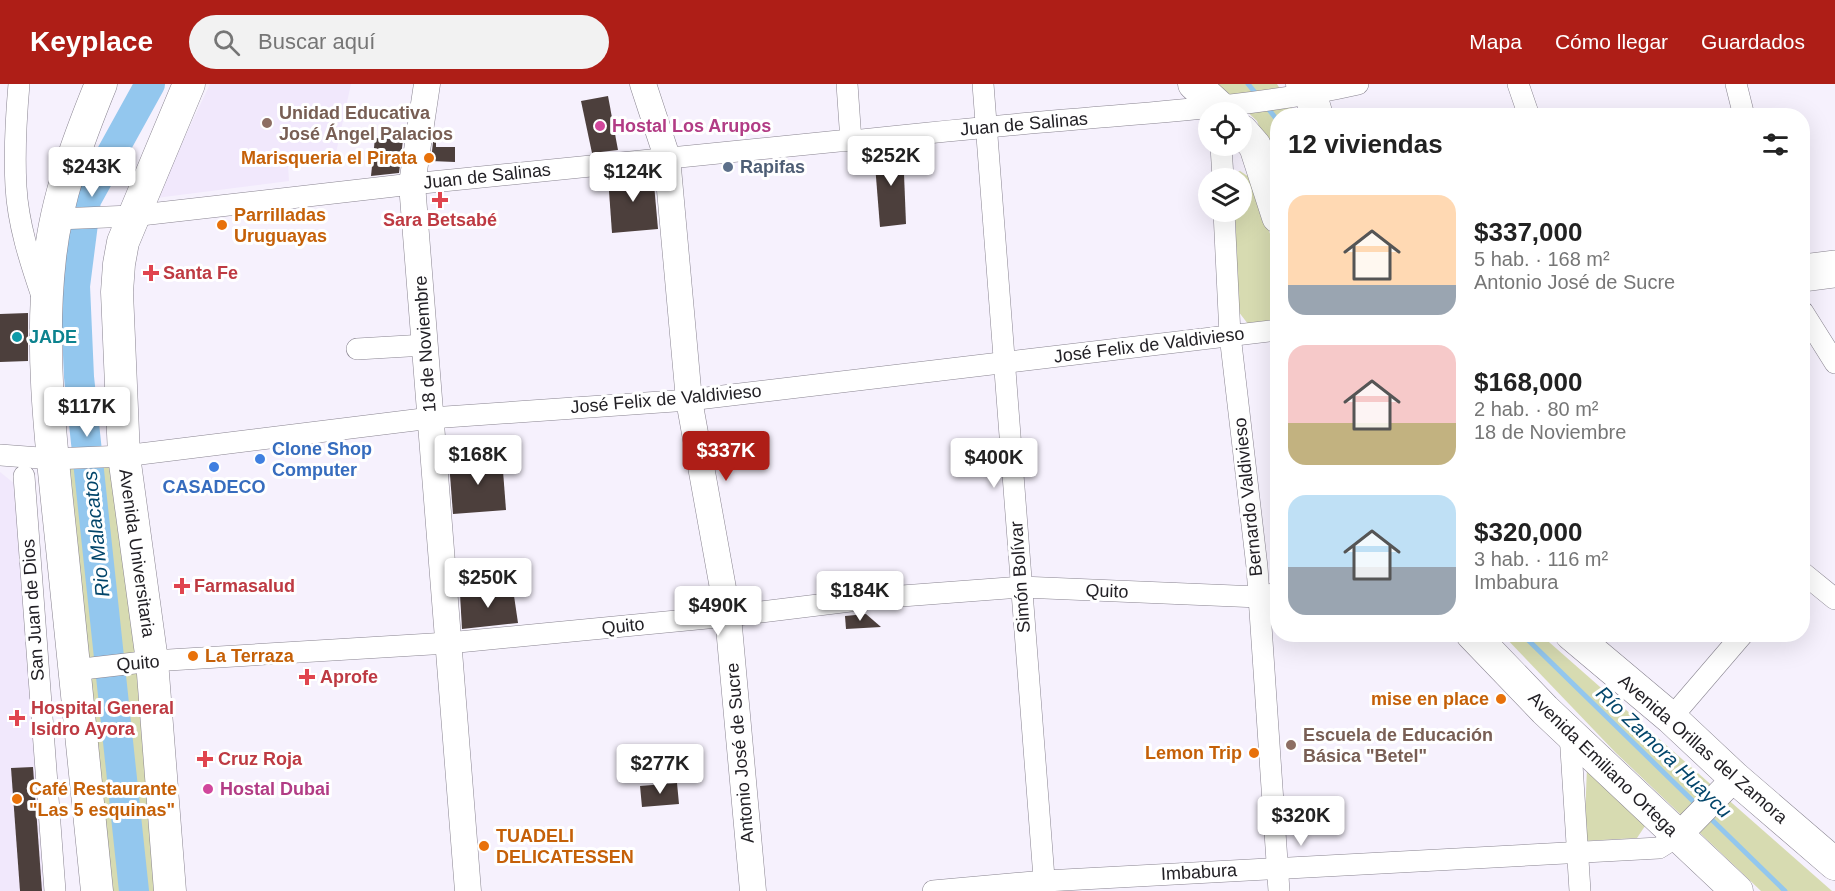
<!DOCTYPE html>
<html lang="es">
<head>
<meta charset="utf-8">
<style>
  :root { --surface:#fff; --page:#f2f2f2; --text:#222; --muted:#767676; --accent:#ae1e17 }
  body { margin:0; font-family:Arial,sans-serif; background:var(--page); color:var(--text); height:100vh; display:flex; flex-direction:column; font-size:22px; white-space:nowrap }
  * { box-sizing:border-box; margin:0 }
  p { font-size:20px; color:var(--muted) }
  .icon { flex:none; width:33px; height:33px; fill:none; stroke:currentColor; stroke-width:2; stroke-linecap:round; stroke-linejoin:round }
  .map { position:relative; flex:1; overflow:hidden }
  .sheet { position:absolute; left:1270px; top:24px; width:540px; height:534px; display:flex; flex-direction:column; background:var(--surface); border-radius:24px; box-shadow:0 6px 24px #0002 }
  .sheet>* { flex:none }
  .fabs { position:absolute; left:1198px; top:18px; display:grid; gap:12px }
  .fabs a { display:grid; place-items:center; width:54px; height:54px; border-radius:50%; background:var(--surface); box-shadow:0 6px 24px #0002; font-size:30px }
  .price { position:absolute; translate:-50% -51px; padding:0 14px; border-radius:6px; background:#fff; color:#222; font-size:20px; line-height:39px; filter:drop-shadow(0 2px 3px #0008) }
  .price::after { content:''; position:absolute; left:50%; top:36px; width:18px; height:14px; margin-left:-9px; background:inherit; clip-path:polygon(0 0,100% 0,50% 100%) }
  .price.on { background:var(--accent); color:#fff }
  ul { padding:0; list-style:none }
  li { display:flex; align-items:center; gap:18px; height:150px; padding:0 18px }
  li span { display:grid; place-items:center; flex:none; width:168px; height:120px; border-radius:18px; color:#555 }
  li>.icon { margin-inline-start:auto }
  span .icon { width:72px; height:72px; fill:#fffc; stroke-width:1 }
  li b { font-size:26px }
  h2 { display:flex; justify-content:space-between; align-items:center; height:72px; padding:0 18px; font-size:26px }
  header { display:flex; align-items:center; gap:36px; box-sizing:border-box; height:84px; padding:0 30px; background:var(--accent); color:#fff }
  header strong { font-size:28px }
  nav { display:flex; gap:33px; margin-inline-start:auto; font-size:21px }
  .search { width:420px; height:54px; background:var(--page); display:flex; align-items:center; gap:15px; box-sizing:border-box; padding:0 21px; border-radius:33px; color:var(--muted); font-size:22px }
  .map>svg:first-child { display:block }
  .built { fill:#f1e8fc }
  .green { fill:#d7dbb1 }
  .lines { fill:none; stroke-linecap:round; stroke-linejoin:round }
  .stream { stroke:#93c7ee; stroke-width:5 }
  .river { stroke:#93c7ee; stroke-width:30 }
  .building { fill:#4c3f3c }
  .minor-casing { stroke:#898490; stroke-width:22 }
  .tertiary-casing { stroke:#898490; stroke-width:27 }
  .primary-casing { stroke:#898490; stroke-width:33 }
  .minor { stroke:#fff; stroke-width:21 }
  .tertiary { stroke:#fff; stroke-width:26 }
  .primary { stroke:#fff; stroke-width:32 }
  .education-dot { fill:#8d6e63; stroke:#fff; stroke-width:2 }
  .hotel-dot { fill:#d1479c; stroke:#fff; stroke-width:2 }
  .food-dot { fill:#e8710a; stroke:#fff; stroke-width:2 }
  .service-dot { fill:#5c6f8a; stroke:#fff; stroke-width:2 }
  .health-dot { fill:#e0444e; stroke:#fff; stroke-width:2 }
  .culture-dot { fill:#0f9aa8; stroke:#fff; stroke-width:2 }
  .shop-dot { fill:#3f7fe0; stroke:#fff; stroke-width:2 }
  .labels { text-anchor:middle; stroke-width:6; stroke-linejoin:round; paint-order:stroke }
  .education-label { font-size:18px; font-weight:bold; fill:#785e54; stroke:#fff; text-anchor:start }
  .street-label { font-size:18px; fill:#232126; stroke:#fff }
  .hotel-label { font-size:18px; font-weight:bold; fill:#b23c85; stroke:#fff; text-anchor:start }
  .food-label { font-size:18px; font-weight:bold; fill:#c56008; stroke:#fff; text-anchor:start }
  .service-label { font-size:18px; font-weight:bold; fill:#4e5e75; stroke:#fff; text-anchor:start }
  .health-label { font-size:18px; font-weight:bold; fill:#be3a42; stroke:#fff; text-anchor:start }
  .culture-label { font-size:18px; font-weight:bold; fill:#0d838f; stroke:#fff; text-anchor:start }
  .shop-label { font-size:18px; font-weight:bold; fill:#366cbe; stroke:#fff; text-anchor:start }
  .water-label { font-size:20px; font-style:italic; fill:#02456a; stroke:#fff }
</style>
</head>
<body>
<header>
<strong>Keyplace</strong>
<div class="search"><svg class="icon" aria-label="search" viewBox="0 0 24 24"><circle cx="10" cy="10" r="6"/><path d="M15 15l6 6"/></svg>Buscar aquí</div>
<nav><a>Mapa</a><a>Cómo llegar</a><a>Guardados</a></nav>
</header>
<div class="map">
<svg width="1835" height="807" viewBox="0 0 1835 807">
  <rect width="100%" height="100%" fill="#f6f1fd"/>
  <!-- built -->
  <g class="built">
    <path d="M210,0H351L334,78L288,81L289,97L156,114Z"/>
    <path d="M0,388L16,401L50,807H0Z"/>
  </g>
  <!-- green -->
  <g class="green">
    <path d="M1218,0H1277L1296,31L1278,32V92L1257,37Z"/>
    <path d="M1240,87L1252,95L1278,174V237L1248,240L1238,227L1235,128H1242V94H1234L1233,90Z"/>
    <path d="M122,374L170,807H98L54,376Z"/>
    <path d="M1503,551H1541L1832,807H1761L1616,669Z"/>
    <path d="M1587,684L1647,739L1637,754L1584,757Z"/>
  </g>
  <g class="lines">
    <!-- stream -->
    <g class="stream">
      <path d="M1248,0L1258,12"/>
      <path d="M1266,22L1278,37"/>
      <path d="M1522,550L1698,722"/>
      <path d="M1707,731L1785,807"/>
    </g>
    <!-- river -->
    <path class="river" d="M134,807L79,293L75,202L86,116L150,0"/>
  </g>
  <!-- building -->
  <g class="building">
    <path d="M608,12L618,66L592,69L581,17Z"/>
    <path d="M375,54L403,56L399,89L371,92Z"/>
    <path d="M433,58H436V63H455V78L431,77Z"/>
    <path d="M903,65L906,140L880,143L874,68Z"/>
    <path d="M653,89L658,145L612,149L608,93Z"/>
    <path d="M28,229V277L0,278V230Z"/>
    <path d="M502,374L506,426L453,430L449,378Z"/>
    <path d="M513,505L518,539L462,545L460,510Z"/>
    <path d="M866,530L881,543L846,545L845,532Z"/>
    <path d="M33,683L42,807H20L11,684Z"/>
    <path d="M677,699L679,720L642,723L640,702Z"/>
  </g>
  <g class="lines">
    <defs>
      <g id="minor">
        <path d="M19,0C16,34 14,69 16,103C18,140 30,177 42,212"/>
        <path d="M847,0L851,57"/>
        <path d="M983,0L1045,807"/>
        <path d="M1518,0L1529,32"/>
        <path d="M1736,0L1744,32"/>
        <path d="M1221,62L1223,94"/>
        <path d="M1224,128L1230,251L1257,483L1279,807"/>
        <path d="M57,135L132,132L412,100L839,57H851C927,49 1002,41 1078,35C1172,27 1266,21 1358,0"/>
        <path d="M1803,181L1835,177"/>
        <path d="M1803,197L1835,193"/>
        <path d="M1803,228L1835,279"/>
        <path d="M357,265L425,261"/>
        <path d="M0,371L53,375L124,372L431,334L689,316L1278,246"/>
        <path d="M24,392L55,807"/>
        <path d="M1803,489L1835,515"/>
        <path d="M74,586L152,577L448,559L728,532L875,514L1021,503L1259,513L1278,509"/>
        <path d="M1671,634L1743,550"/>
        <path d="M1570,649L1580,807"/>
        <path d="M933,807L1045,797L1659,764L1678,752"/>
      </g>
      <g id="tertiary">
        <path d="M427,0L412,100L468,807"/>
        <path d="M643,0L667,73L689,316L728,532L753,807"/>
        <path d="M1678,752L1735,694"/>
      </g>
      <g id="primary">
        <path d="M1194,0L1225,28"/>
        <path d="M1302,0L1311,11L1317,32"/>
        <path d="M1242,47L1255,62L1278,133"/>
        <path d="M1472,550L1545,626L1737,807"/>
        <path d="M1571,550L1671,634L1735,694L1835,780"/>
        <path d="M97,807C85,693 74,578 62,464C52,368 39,270 50,174C56,115 79,54 101,0"/>
        <path d="M170,807L152,577L124,372L117,208L119,180L123,158L189,0"/>
      </g>
    </defs>
    <!-- minor casing -->
    <use href="#minor" class="minor-casing"/>
    <!-- tertiary casing -->
    <use href="#tertiary" class="tertiary-casing"/>
    <!-- primary casing -->
    <use href="#primary" class="primary-casing"/>
    <!-- minor -->
    <use href="#minor" class="minor"/>
    <!-- tertiary -->
    <use href="#tertiary" class="tertiary"/>
    <!-- primary -->
    <use href="#primary" class="primary"/>
  </g>
  <!-- markers -->
  <g class="education-dot">
    <circle cx="267" cy="39" r="6"/>
    <circle cx="1291" cy="661" r="6"/>
  </g>
  <g class="hotel-dot">
    <circle cx="600" cy="42" r="6"/>
    <circle cx="208" cy="705" r="6"/>
  </g>
  <g class="food-dot">
    <circle cx="429" cy="74" r="6"/>
    <circle cx="222" cy="141" r="6"/>
    <circle cx="193" cy="572" r="6"/>
    <circle cx="1501" cy="615" r="6"/>
    <circle cx="1254" cy="669" r="6"/>
    <circle cx="17" cy="715" r="6"/>
    <circle cx="484" cy="762" r="6"/>
  </g>
  <circle class="service-dot" cx="728" cy="83" r="6"/>
  <g class="health-dot">
    <path d="M437 107h6v6h6v6h-6v6h-6v-6h-6v-6h6z"/>
    <path d="M148 180h6v6h6v6h-6v6h-6v-6h-6v-6h6z"/>
    <path d="M179 493h6v6h6v6h-6v6h-6v-6h-6v-6h6z"/>
    <path d="M304 584h6v6h6v6h-6v6h-6v-6h-6v-6h6z"/>
    <path d="M14 625h6v6h6v6h-6v6h-6v-6h-6v-6h6z"/>
    <path d="M202 666h6v6h6v6h-6v6h-6v-6h-6v-6h6z"/>
  </g>
  <circle class="culture-dot" cx="17" cy="253" r="6"/>
  <g class="shop-dot">
    <circle cx="260" cy="375" r="6"/>
    <circle cx="214" cy="383" r="6"/>
  </g>
  <g class="labels">
    <!-- education labels -->
    <g class="education-label">
      <text x="279" y="35">Unidad Educativa<tspan x="279" dy="21">José Ángel Palacios</tspan></text>
      <text x="1303" y="657">Escuela de Educación<tspan x="1303" dy="21">Básica "Betel"</tspan></text>
    </g>
    <!-- street labels -->
    <g class="street-label">
      <text transform="translate(1024 40) rotate(-5)" y="6">Juan de Salinas</text>
      <text transform="translate(487 92) rotate(-6)" y="6">Juan de Salinas</text>
      <text transform="translate(425 260) rotate(-94)" y="6">18 de Noviembre</text>
      <text transform="translate(1149 261) rotate(-7)" y="6">José Felix de Valdivieso</text>
      <text transform="translate(666 315) rotate(-5)" y="6">José Felix de Valdivieso</text>
      <text transform="translate(1248 413) rotate(-96)" y="6">Bernardo Valdivieso</text>
      <text transform="translate(137 469) rotate(82)" y="6">Avenida Universitaria</text>
      <text transform="translate(1020 493) rotate(-94)" y="6">Simón Bolívar</text>
      <text transform="translate(1107 507) rotate(2)" y="6">Quito</text>
      <text transform="translate(33 526) rotate(-94)" y="6">San Juan de Dios</text>
      <text transform="translate(623 542) rotate(-6)" y="6">Quito</text>
      <text transform="translate(138 579) rotate(-5)" y="6">Quito</text>
      <text transform="translate(1703 665) rotate(41)" y="6">Avenida Orillas del Zamora</text>
      <text transform="translate(740 669) rotate(-95)" y="6">Antonio José de Sucre</text>
      <text transform="translate(1603 680) rotate(44)" y="6">Avenida Emiliano Ortega</text>
      <text transform="translate(1199 788) rotate(-3)" y="6">Imbabura</text>
    </g>
    <!-- hotel labels -->
    <g class="hotel-label">
      <text x="612" y="48">Hostal Los Arupos</text>
      <text x="220" y="711">Hostal Dubai</text>
    </g>
    <!-- food labels -->
    <g class="food-label">
      <text x="417" y="80" text-anchor="end">Marisqueria el Pirata</text>
      <text x="234" y="137">Parrilladas<tspan x="234" dy="21">Uruguayas</tspan></text>
      <text x="205" y="578">La Terraza</text>
      <text x="1489" y="621" text-anchor="end">mise en place</text>
      <text x="1242" y="675" text-anchor="end">Lemon Trip</text>
      <text x="29" y="711">Café Restaurante<tspan x="29" dy="21">"Las 5 esquinas"</tspan></text>
      <text x="496" y="758">TUADELI<tspan x="496" dy="21">DELICATESSEN</tspan></text>
    </g>
    <!-- service labels -->
    <g class="service-label">
      <text x="740" y="89">Rapifas</text>
    </g>
    <!-- health labels -->
    <g class="health-label">
      <text x="440" y="142" text-anchor="middle">Sara Betsabé</text>
      <text x="163" y="195">Santa Fe</text>
      <text x="194" y="508">Farmasalud</text>
      <text x="320" y="599">Aprofe</text>
      <text x="31" y="630">Hospital General<tspan x="31" dy="21">Isidro Ayora</tspan></text>
      <text x="218" y="681">Cruz Roja</text>
    </g>
    <!-- culture labels -->
    <g class="culture-label">
      <text x="29" y="259">JADE</text>
    </g>
    <!-- shop labels -->
    <g class="shop-label">
      <text x="272" y="371">Clone Shop<tspan x="272" dy="21">Computer</tspan></text>
      <text x="214" y="409" text-anchor="middle">CASADECO</text>
    </g>
    <!-- water labels -->
    <g class="water-label">
      <text transform="translate(96 450) rotate(-96)" y="7">Rio Malacatos</text>
      <text transform="translate(1664 668) rotate(44)" y="7">Río Zamora Huaycu</text>
    </g>
  </g>
</svg>
<div class="fabs">
<a><svg class="icon" aria-label="locate" viewBox="0 0 24 24"><circle cx="12" cy="12" r="6"/><path d="M12 2v4M12 18v4M2 12h4M18 12h4"/></svg></a>
<a><svg class="icon" aria-label="layers" viewBox="0 0 24 24"><path d="M12 4l9 5-9 5-9-5zM3 14l9 5 9-5"/></svg></a>
</div>
<b class="price" style="left:891px;top:103px">$252K</b>
<b class="price" style="left:92px;top:114px">$243K</b>
<b class="price" style="left:633px;top:119px">$124K</b>
<b class="price" style="left:87px;top:354px">$117K</b>
<b class="price on" style="left:726px;top:398px">$337K</b>
<b class="price" style="left:478px;top:402px">$168K</b>
<b class="price" style="left:994px;top:405px">$400K</b>
<b class="price" style="left:488px;top:525px">$250K</b>
<b class="price" style="left:860px;top:538px">$184K</b>
<b class="price" style="left:718px;top:553px">$490K</b>
<b class="price" style="left:660px;top:711px">$277K</b>
<b class="price" style="left:1301px;top:763px">$320K</b>
<section class="sheet">
<h2>12 viviendas<svg class="icon" aria-label="filters" viewBox="0 0 24 24"><path d="M4 7h16M4 17h16"/><circle cx="9" cy="7" r="2"/><circle cx="15" cy="17" r="2"/></svg></h2>
<ul>
<li><span style="background:linear-gradient(#ffd9b3 75%,#9aa5b1 0)"><svg class="icon" aria-label="home" viewBox="0 0 24 24"><path d="M3 11l9-7 9 7M6 9v11h12V9"/></svg></span><div><b>$337,000</b><p>5 hab. · 168 m²</p><p>Antonio José de Sucre</p></div></li>
<li><span style="background:linear-gradient(#f6c9c9 65%,#c2b280 0)"><svg class="icon" aria-label="home" viewBox="0 0 24 24"><path d="M3 11l9-7 9 7M6 9v11h12V9"/></svg></span><div><b>$168,000</b><p>2 hab. · 80 m²</p><p>18 de Noviembre</p></div></li>
<li><span style="background:linear-gradient(#bfe0f5 60%,#9aa5b1 0)"><svg class="icon" aria-label="home" viewBox="0 0 24 24"><path d="M3 11l9-7 9 7M6 9v11h12V9"/></svg></span><div><b>$320,000</b><p>3 hab. · 116 m²</p><p>Imbabura</p></div></li>
</ul>
</section>
</div>
</body>
</html>
